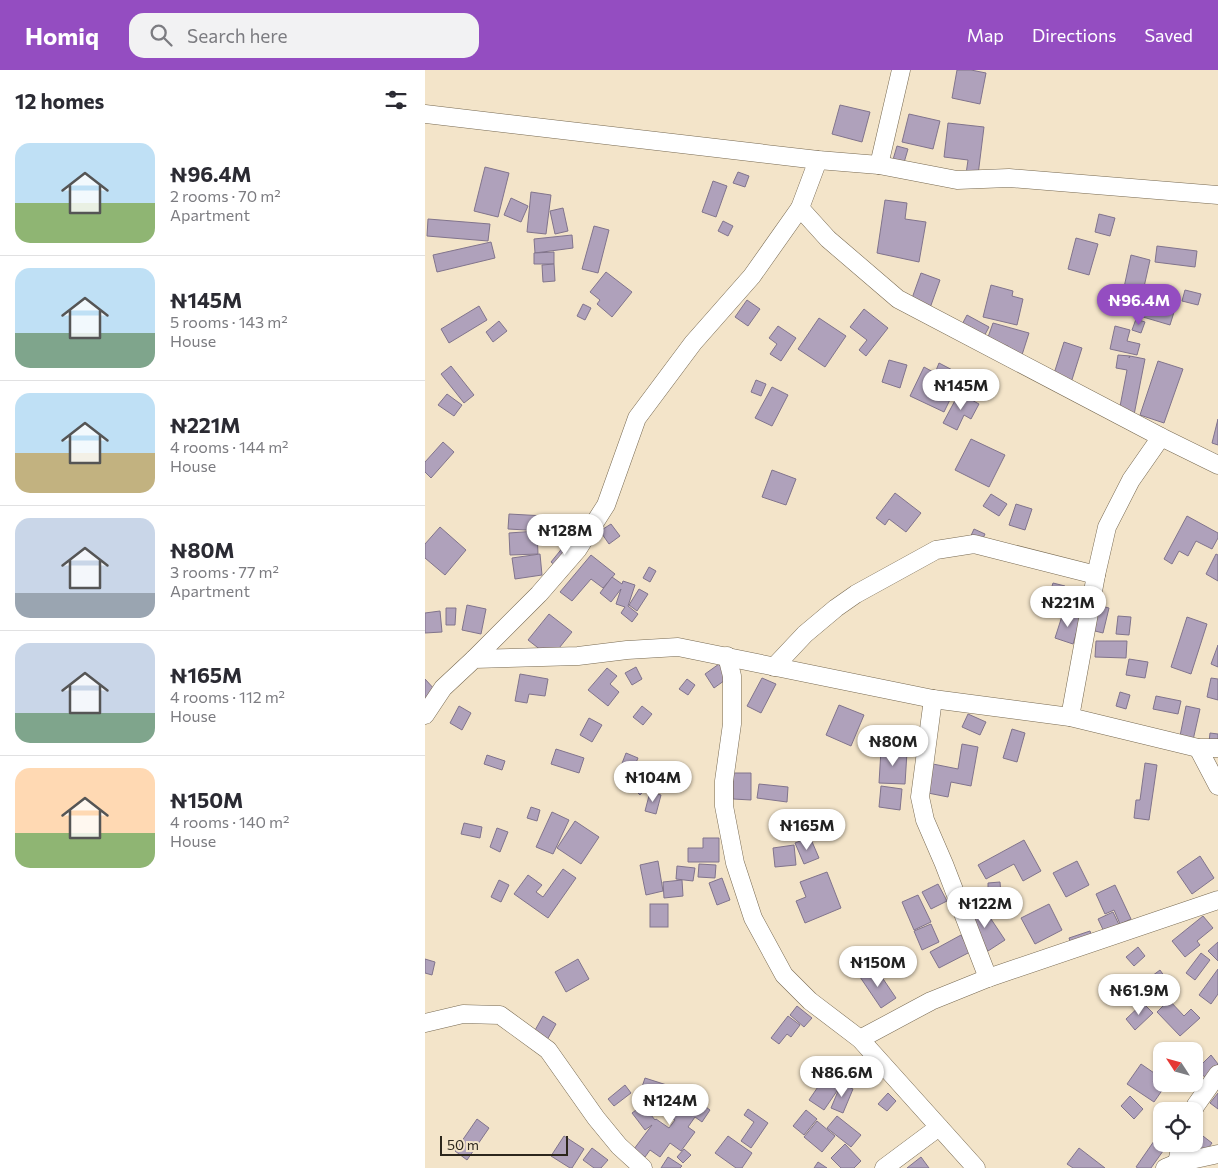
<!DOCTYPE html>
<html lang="en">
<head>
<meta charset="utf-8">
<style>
  :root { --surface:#fff; --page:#f2f2f3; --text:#2b2b33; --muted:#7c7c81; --line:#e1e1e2; --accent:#944dc1 }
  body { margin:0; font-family:Commissioner,sans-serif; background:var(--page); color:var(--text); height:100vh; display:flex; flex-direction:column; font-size:19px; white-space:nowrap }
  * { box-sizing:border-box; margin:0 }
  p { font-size:16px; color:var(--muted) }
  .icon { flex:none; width:28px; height:28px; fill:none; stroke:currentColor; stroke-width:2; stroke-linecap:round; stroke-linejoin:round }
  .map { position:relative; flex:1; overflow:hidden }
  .sheet { display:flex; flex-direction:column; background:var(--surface); width:425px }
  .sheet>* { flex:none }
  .needle { width:32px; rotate:306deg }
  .controls { position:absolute; left:728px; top:972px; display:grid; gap:10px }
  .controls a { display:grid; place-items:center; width:50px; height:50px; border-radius:10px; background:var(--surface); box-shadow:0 1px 4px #0004; font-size:25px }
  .scale { position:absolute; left:15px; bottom:12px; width:128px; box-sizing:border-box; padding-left:5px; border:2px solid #2c261c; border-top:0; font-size:14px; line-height:18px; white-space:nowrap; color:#2c261c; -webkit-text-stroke:4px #f3e4c9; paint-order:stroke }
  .price { position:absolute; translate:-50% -42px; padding:0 11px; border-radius:18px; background:#fff; color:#222; font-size:16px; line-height:32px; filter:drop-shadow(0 1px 2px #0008) }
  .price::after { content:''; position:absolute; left:50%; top:30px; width:15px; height:11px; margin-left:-8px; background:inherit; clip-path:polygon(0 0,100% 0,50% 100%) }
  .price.on { background:var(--accent); color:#fff }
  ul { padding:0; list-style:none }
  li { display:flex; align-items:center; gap:15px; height:125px; padding:0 15px }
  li+li { border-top:1px solid var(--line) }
  li span { display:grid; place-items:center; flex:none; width:140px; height:100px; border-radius:15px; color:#555 }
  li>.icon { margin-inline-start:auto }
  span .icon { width:60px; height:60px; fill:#fffc; stroke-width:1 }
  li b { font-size:21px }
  h2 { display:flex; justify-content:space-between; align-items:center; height:60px; padding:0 15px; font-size:21px }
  header { display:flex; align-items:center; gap:30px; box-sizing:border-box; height:70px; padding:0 25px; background:var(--accent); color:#fff }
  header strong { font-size:24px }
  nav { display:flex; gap:28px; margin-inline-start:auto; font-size:18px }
  .search { width:350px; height:45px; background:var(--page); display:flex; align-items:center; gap:12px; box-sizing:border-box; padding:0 18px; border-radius:15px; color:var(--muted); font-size:19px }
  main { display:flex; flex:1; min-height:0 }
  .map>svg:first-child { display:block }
  .building { fill:#afa1bb; stroke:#81748c }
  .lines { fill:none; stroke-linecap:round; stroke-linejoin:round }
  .minor-casing { stroke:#776951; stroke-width:19 }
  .minor { stroke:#fff; stroke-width:18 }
</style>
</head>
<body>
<header>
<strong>Homiq</strong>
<div class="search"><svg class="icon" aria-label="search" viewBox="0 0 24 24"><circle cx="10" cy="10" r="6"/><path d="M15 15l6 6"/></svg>Search here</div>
<nav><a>Map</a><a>Directions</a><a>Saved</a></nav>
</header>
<main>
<section class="sheet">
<h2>12 homes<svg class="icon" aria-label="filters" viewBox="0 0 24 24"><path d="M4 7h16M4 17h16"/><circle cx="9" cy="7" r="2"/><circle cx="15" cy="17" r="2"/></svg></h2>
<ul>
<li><span style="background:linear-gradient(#bfe0f5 60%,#8fb573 0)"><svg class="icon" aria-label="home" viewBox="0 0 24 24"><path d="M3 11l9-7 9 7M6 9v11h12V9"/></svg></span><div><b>₦96.4M</b><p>2 rooms · 70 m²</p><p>Apartment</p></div></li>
<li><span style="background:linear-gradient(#bfe0f5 65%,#7fa58c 0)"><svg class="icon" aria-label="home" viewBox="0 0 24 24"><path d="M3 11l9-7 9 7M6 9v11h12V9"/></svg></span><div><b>₦145M</b><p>5 rooms · 143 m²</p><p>House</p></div></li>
<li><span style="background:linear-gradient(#bfe0f5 60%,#c2b280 0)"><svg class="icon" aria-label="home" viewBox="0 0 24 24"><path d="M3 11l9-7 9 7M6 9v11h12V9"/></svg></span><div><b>₦221M</b><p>4 rooms · 144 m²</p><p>House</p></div></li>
<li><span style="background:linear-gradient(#c9d6e8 75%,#9aa5b1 0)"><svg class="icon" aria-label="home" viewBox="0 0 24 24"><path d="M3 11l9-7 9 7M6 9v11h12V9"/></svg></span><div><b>₦80M</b><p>3 rooms · 77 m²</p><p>Apartment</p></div></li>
<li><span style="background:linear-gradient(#c9d6e8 70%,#7fa58c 0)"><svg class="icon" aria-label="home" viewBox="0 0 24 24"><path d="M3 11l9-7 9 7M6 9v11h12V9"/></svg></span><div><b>₦165M</b><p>4 rooms · 112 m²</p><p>House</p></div></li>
<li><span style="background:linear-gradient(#ffd9b3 65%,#8fb573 0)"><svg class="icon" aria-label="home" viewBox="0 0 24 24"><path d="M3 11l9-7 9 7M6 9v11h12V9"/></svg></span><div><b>₦150M</b><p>4 rooms · 140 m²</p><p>House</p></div></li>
</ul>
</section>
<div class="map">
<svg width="793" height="1098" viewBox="0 0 793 1098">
  <rect width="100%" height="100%" fill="#f3e4c9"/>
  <!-- building -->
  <g class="building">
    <path d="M532,0H546L561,3L555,34L527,28Z"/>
    <path d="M415,35L445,42L437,72L407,64Z"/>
    <path d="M484,44L515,51L508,79L477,72Z"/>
    <path d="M523,53L559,57L553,105L541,104L543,90L519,87Z"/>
    <path d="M472,76L483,79L478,96L467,93Z"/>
    <path d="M60,97L84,103L73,147L49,141Z"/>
    <path d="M313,102L324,106L320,117L308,113Z"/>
    <path d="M288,111L302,116L291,147L277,142Z"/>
    <path d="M106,122L126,125L121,164L102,162Z"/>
    <path d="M86,128L103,136L96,152L79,145Z"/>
    <path d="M460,130L482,133L480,149L501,152L494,192L452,183Z"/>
    <path d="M138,138L143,161L130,164L125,141Z"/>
    <path d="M674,144L690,148L685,166L670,162Z"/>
    <path d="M3,149L65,154L63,171L2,166Z"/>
    <path d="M298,151L308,156L303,166L293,161Z"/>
    <path d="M169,156L184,160L173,203L157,199Z"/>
    <path d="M147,165L148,178L110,183L109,169Z"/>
    <path d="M651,168L673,174L664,205L643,199Z"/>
    <path d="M66,172L70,188L12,202L8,185Z"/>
    <path d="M732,176L772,181L770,197L730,192Z"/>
    <path d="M129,182V194H109V183Z"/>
    <path d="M706,185L725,190L717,226L698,222Z"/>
    <path d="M129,194L130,211L118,212L117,195Z"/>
    <path d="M181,202L207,222L187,247L172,234L175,230L165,222Z"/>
    <path d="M496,203L515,210L505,238L486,231Z"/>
    <path d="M566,215L588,221L587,226L598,229L592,255L558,247Z"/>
    <path d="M727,218L754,226L745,255L718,247Z"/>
    <path d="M760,220L776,224L773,235L757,231Z"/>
    <path d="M322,230L335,239L323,256L310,247Z"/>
    <path d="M158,234L166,238L160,250L152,246Z"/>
    <path d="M54,236L62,250L24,273L16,259Z"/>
    <path d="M439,239L463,258L441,286L434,280L442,270L425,257Z"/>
    <path d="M542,245L564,257L554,276L532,264Z"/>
    <path d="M394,248L421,266L400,297L373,279Z"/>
    <path d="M711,249L720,252L716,263L707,260Z"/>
    <path d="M74,251L82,261L68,272L61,262Z"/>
    <path d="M568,253L604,263L596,288L581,283L583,276L562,270Z"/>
    <path d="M353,256L371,268L356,291L345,284L352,274L344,268Z"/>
    <path d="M690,256L705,260L702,271L715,274L712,285L685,279Z"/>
    <path d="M639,272L657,278L645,316L627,310Z"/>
    <path d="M693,285L705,286L704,288L705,286L720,289L708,350L693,347L702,300L691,298Z"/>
    <path d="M464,290L482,295L475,318L457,312Z"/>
    <path d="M733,291L758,299L739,353L715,345Z"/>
    <path d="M514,293L537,305L519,342L485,326L499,297L510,303Z"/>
    <path d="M26,296L49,325L39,333L16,304Z"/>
    <path d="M331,310L341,314L336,326L326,322Z"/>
    <path d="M347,317L363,325L347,356L330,348Z"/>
    <path d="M534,323L554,334L546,349L539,345L532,360L518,353Z"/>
    <path d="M22,324L37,335L29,346L13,335Z"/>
    <path d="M793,349V375L787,373Z"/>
    <path d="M546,369L580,385L564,417L530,400Z"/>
    <path d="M18,372L29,382L6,408L0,402V392Z"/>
    <path d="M347,400L371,409L361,435L337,427Z"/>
    <path d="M470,423L496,443L481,462L464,449L460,455L451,448Z"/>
    <path d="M566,424L582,434L574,446L558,436Z"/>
    <path d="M591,434L607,439L600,460L584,455Z"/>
    <path d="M84,444L120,446L119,461L83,459Z"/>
    <path d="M762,446L793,463V468L787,479L771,471L763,486L754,481L747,494L739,489Z"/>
    <path d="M134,449L149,454L145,467L130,462Z"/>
    <path d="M186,454L195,466L184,474L175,461Z"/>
    <path d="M15,457L41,480L20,505L0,488V474Z"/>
    <path d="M549,459L560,464L555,475L544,470Z"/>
    <path d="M112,461L113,484L85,485L84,463Z"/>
    <path d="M143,471L155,481L138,502L126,492Z"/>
    <path d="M115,484L117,505L90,509L87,488Z"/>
    <path d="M791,484L793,485V511L781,504Z"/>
    <path d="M166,485L190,504L178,518L166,509L147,531L135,522Z"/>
    <path d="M224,497L231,501L225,512L218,508Z"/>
    <path d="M187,507L197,514L198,511L210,515L203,536L213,544L207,552L196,543L200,537L191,534L196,519L186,532L175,523Z"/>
    <path d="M628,513L640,516L632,542L620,538Z"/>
    <path d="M214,519L223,524L212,541L204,535Z"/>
    <path d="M42,535L61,539L56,564L37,560Z"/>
    <path d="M672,535L684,538L678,563L666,560Z"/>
    <path d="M21,538H31L30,555H21Z"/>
    <path d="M15,541L17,562L0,563V543Z"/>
    <path d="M638,543L656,548L648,574L630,568Z"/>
    <path d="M124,544L147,562L126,588L103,570Z"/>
    <path d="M693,546L706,547L704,565L691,564Z"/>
    <path d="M762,547L782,554L766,604L746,597Z"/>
    <path d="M671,571H702L701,588L670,587Z"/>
    <path d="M793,575V597L786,594Z"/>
    <path d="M704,589L723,592L720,608L701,605Z"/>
    <path d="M294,594L303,608L289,618L280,604Z"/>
    <path d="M211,597L217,609L207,615L200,603Z"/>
    <path d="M182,598L192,606L185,614L194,622L183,636L163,620Z"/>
    <path d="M95,604L123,609L120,626L104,624L102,633L90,631Z"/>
    <path d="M337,608L351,614L336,643L322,636Z"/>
    <path d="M786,608L793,609V630L782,627Z"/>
    <path d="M0,609L11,621L1,630L0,629Z"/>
    <path d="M262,609L270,615L263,625L254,619Z"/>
    <path d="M695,622L705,625L701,639L691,636Z"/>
    <path d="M731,626L756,631L753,644L728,639Z"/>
    <path d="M414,635L439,645L426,676L401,665Z"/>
    <path d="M34,636L46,643L37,660L25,653Z"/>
    <path d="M217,636L227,644L218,655L208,647Z"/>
    <path d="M761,636L775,639L766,679L753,676Z"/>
    <path d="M543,644L561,652L555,665L537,657Z"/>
    <path d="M164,648L177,655L167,672L155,665Z"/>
    <path d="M587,659L600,663L592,692L578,688Z"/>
    <path d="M785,663L793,664V682L783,681Z"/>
    <path d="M537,674L553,677L546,716L526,712L523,727L503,723L508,694L533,699Z"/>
    <path d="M131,679L159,688L154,703L126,694Z"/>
    <path d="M456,680L482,682L480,714L454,713Z"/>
    <path d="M201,683L213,688L202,714L191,709Z"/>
    <path d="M62,685L80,691L77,700L59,694Z"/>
    <path d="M720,693L732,695L724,750L709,748L711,730H715Z"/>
    <path d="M224,694L234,704L215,725L205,715Z"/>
    <path d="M308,703H326V730L308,729Z"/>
    <path d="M334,714L363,717L362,732L332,728Z"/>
    <path d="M456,716L477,719L475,740L454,737Z"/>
    <path d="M225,722L236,725L231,744L220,741Z"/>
    <path d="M106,737L115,740L112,751L102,748Z"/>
    <path d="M127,742L144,750L128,784L111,777Z"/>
    <path d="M150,751L174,767L156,794L132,778Z"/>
    <path d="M39,753L57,757L55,768L36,764Z"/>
    <path d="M72,758L83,762L75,782L65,777Z"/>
    <path d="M385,767L394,788L379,794L370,773Z"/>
    <path d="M278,768H294V792H263V778H278Z"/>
    <path d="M599,770L616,801L598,811L589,794L561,809L553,795Z"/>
    <path d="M369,775L371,795L350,797L348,778Z"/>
    <path d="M775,786L789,808L767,824L752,802Z"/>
    <path d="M233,791L238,821L221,825L215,795Z"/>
    <path d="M652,791L664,815L641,827L628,803Z"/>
    <path d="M274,794L291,795L290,808L273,807Z"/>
    <path d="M252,796L270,798L268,811L251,809Z"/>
    <path d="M138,799L151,808L123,848L89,824L103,805L117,815L111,822L118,827Z"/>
    <path d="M402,802L416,838L380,853L371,831L381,827L375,812Z"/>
    <path d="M297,808L305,830L292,835L284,813Z"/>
    <path d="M74,810L84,815L76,832L66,827Z"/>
    <path d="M257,810L258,826L239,828L238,812Z"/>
    <path d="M575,812L576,824L563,825V813Z"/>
    <path d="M513,814L522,831L506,839L497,822Z"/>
    <path d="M690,815L706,849L695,854L689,840L680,844L671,824Z"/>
    <path d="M493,825L506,852L489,860L477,832Z"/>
    <rect x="225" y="834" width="18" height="23"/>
    <path d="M624,834L637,860L610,874L596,848Z"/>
    <path d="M558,837L580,870L563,881L541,849Z"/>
    <path d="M688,842L696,859L681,866L673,849Z"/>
    <path d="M778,846L788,858L772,871L775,875L760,887L747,871Z"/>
    <path d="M506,854L514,872L497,880L489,861Z"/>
    <path d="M665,861L670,876L649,883L644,868Z"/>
    <path d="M536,865L545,882L514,898L505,882Z"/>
    <path d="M793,872V891L783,881Z"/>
    <path d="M713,877L720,886L709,896L701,887Z"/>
    <path d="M776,883L785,890L770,910L761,903Z"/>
    <path d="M0,889L10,892L7,905L0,903Z"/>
    <path d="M153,889L164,909L141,922L130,902Z"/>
    <path d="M450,897L471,928L456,938L435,907Z"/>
    <path d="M793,899V924L786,934L774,925Z"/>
    <path d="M735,900L744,913L728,925L719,912Z"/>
    <path d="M744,930L759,946L766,939L775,948L755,966L732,942Z"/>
    <path d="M718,933L728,943L710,960L701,949Z"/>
    <path d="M372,936L387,948L379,957L365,945Z"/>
    <path d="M118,946L131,954L122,970L109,962Z"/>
    <path d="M363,946L375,955L366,967L362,964L354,974L346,968Z"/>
    <path d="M760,972L769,981H751Z"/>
    <path d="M786,985L793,994L780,1007L771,1000Z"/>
    <path d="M716,994L732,1005L728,1012L738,1019L729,1032L702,1014Z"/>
    <path d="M220,1008L251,1018L246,1032L215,1023Z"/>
    <path d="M399,1008L414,1018L399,1040L384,1030Z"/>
    <path d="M416,1014L428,1019L418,1043L406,1038Z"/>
    <path d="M200,1015L206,1023L189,1036L183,1029Z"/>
    <path d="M259,1021L285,1040L277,1052L270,1047L263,1057L270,1062L256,1081L245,1073L235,1087L225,1080L220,1087L209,1079L227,1055L220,1060L207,1043L218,1035L230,1050L231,1049L244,1058L250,1050L242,1045Z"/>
    <path d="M463,1023L471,1031L462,1041L453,1034Z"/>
    <path d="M793,1023V1039L785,1033Z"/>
    <path d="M705,1026L718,1039L709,1049L696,1036Z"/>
    <path d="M323,1039L343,1053L326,1078L316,1071L329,1052L319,1045Z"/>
    <path d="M381,1040L392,1049L379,1065L368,1056Z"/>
    <path d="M412,1046L436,1065L426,1077L402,1058Z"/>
    <path d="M52,1049L64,1058L42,1090L30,1081Z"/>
    <path d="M392,1051L410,1066L397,1082L379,1067Z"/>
    <path d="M736,1061V1074H743L726,1098H713L711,1097Z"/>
    <path d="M774,1063L787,1073L776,1088L763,1079L766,1074H769V1071Z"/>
    <path d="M139,1066L159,1079L147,1098H145L126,1086Z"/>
    <path d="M303,1066L327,1083L317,1098H311L290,1083Z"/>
    <path d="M420,1074L436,1091L429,1098H416L406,1088Z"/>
    <path d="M167,1078L183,1090L176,1098H169L158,1090Z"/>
    <path d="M654,1078L680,1098H648L642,1094Z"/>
    <path d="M259,1079L266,1085L258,1093L252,1087Z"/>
    <path d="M243,1087L257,1096L255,1098H236Z"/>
    <path d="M496,1087L504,1098H482Z"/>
    <path d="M393,1092L402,1098H389Z"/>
  </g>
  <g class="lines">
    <defs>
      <g id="minor">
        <path d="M0,44L393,90L454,95L532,110L584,108L793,125"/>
        <path d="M454,95L476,0"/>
        <path d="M375,138L403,169L473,229L736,367L793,395"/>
        <path d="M302,586L307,606V654L299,711V736L310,793L328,848L359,905L385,931L435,969L551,1098"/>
        <path d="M49,589L114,524L153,479L181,435L212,348L268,273L327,206L375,138L393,90"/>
        <path d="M349,597L380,564L411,538L431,524L511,480L549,474L671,505"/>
        <path d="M508,629L495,727L500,750L519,794L563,908"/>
        <path d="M0,645L18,618L49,589L153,586L202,580L253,577L508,629L645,647L773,678H793"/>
        <path d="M645,647L671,505L682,457L706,410L736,367"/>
        <path d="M773,678L793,716"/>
        <path d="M0,953L38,944L75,945L123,980L171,1048L194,1076L218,1098"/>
        <path d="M435,969L506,931L563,908L793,830"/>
        <path d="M768,1041L771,1035L793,1004"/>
        <path d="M752,1093L756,1074"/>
        <path d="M459,1098L514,1057"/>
        <path d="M740,1098L752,1093L793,1084"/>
      </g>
    </defs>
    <!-- minor casing -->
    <use href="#minor" class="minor-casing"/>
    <!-- minor -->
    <use href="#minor" class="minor"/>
  </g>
</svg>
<div class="controls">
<a><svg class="needle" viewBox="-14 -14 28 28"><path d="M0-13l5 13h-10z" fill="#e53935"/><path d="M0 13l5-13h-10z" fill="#7c7c81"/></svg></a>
<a><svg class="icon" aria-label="locate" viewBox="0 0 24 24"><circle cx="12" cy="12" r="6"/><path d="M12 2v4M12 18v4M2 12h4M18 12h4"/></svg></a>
</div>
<div class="scale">50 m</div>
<b class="price on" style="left:714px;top:256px">₦96.4M</b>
<b class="price" style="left:536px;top:341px">₦145M</b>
<b class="price" style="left:140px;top:486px">₦128M</b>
<b class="price" style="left:643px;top:558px">₦221M</b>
<b class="price" style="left:468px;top:697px">₦80M</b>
<b class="price" style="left:228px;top:733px">₦104M</b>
<b class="price" style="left:382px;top:781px">₦165M</b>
<b class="price" style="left:560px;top:859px">₦122M</b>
<b class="price" style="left:453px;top:918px">₦150M</b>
<b class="price" style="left:714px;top:946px">₦61.9M</b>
<b class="price" style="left:417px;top:1028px">₦86.6M</b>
<b class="price" style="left:245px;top:1056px">₦124M</b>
</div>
</main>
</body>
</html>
